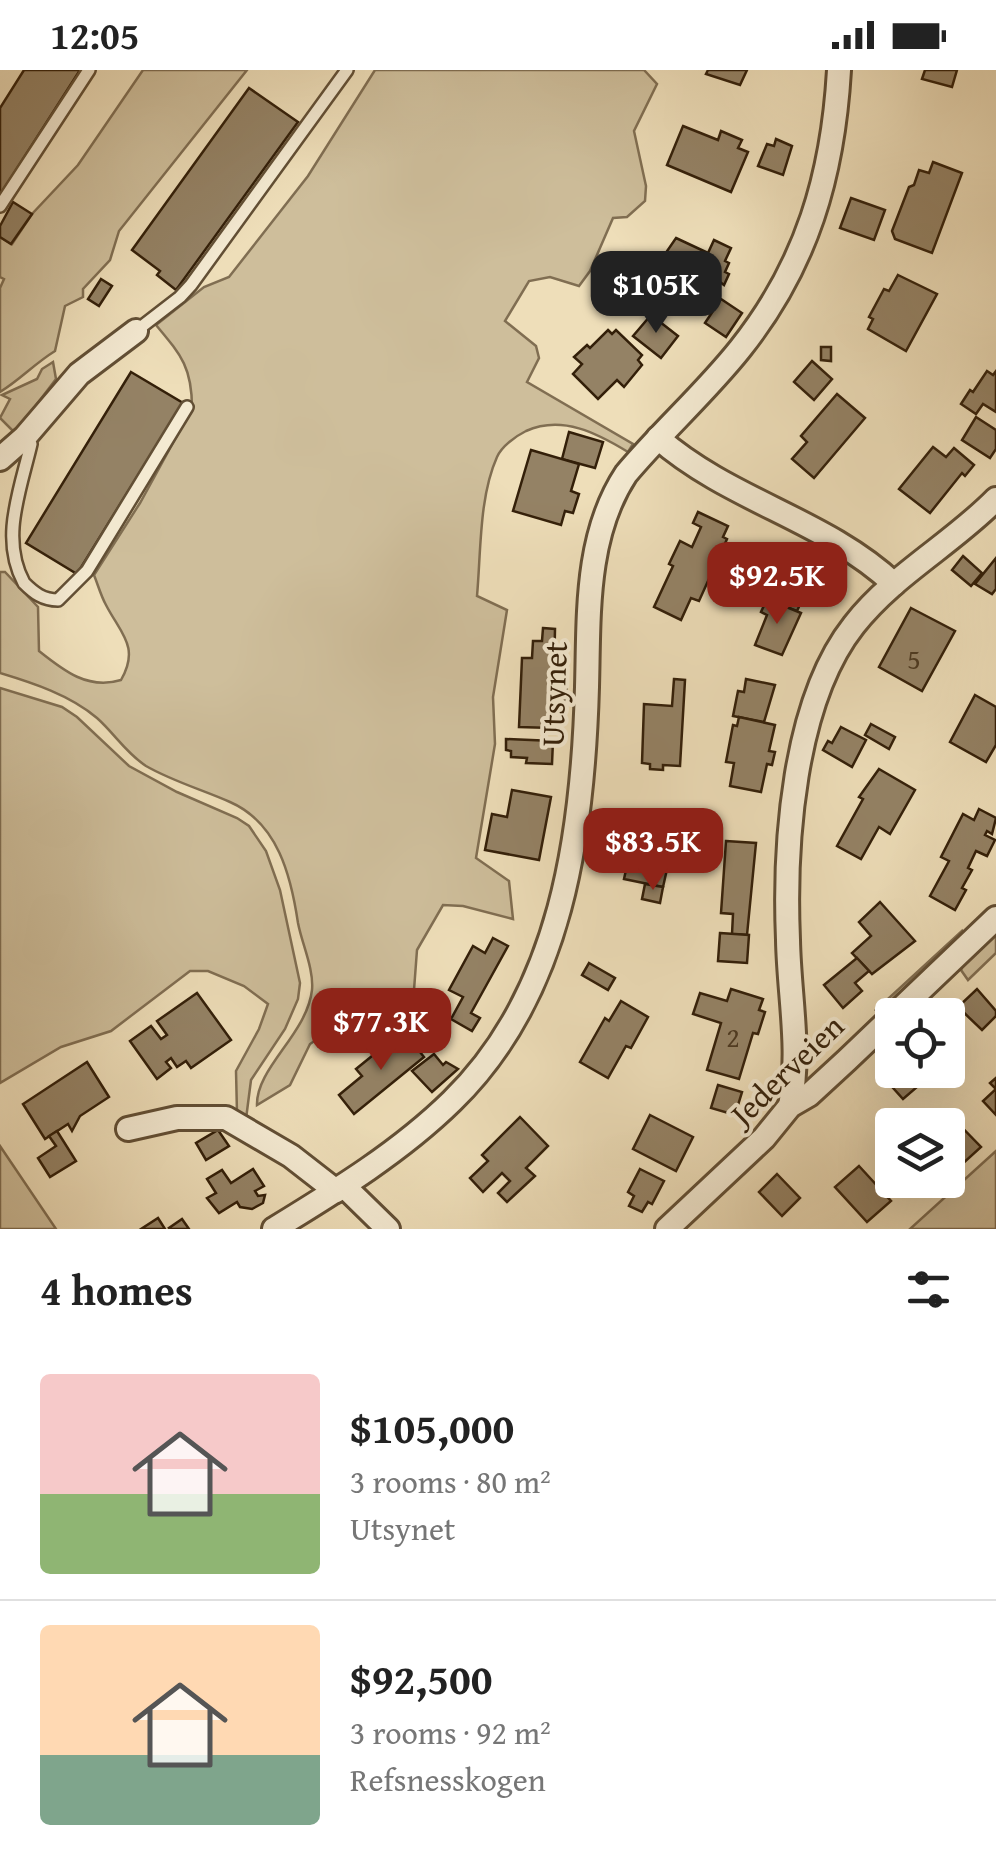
<!DOCTYPE html>
<html lang="en">
<head>
<meta charset="utf-8">
<style>
  :root { --surface:#fff; --page:#f2f2f2; --text:#222; --muted:#767676; --line:#e0e0e0; --accent:#8f2418 }
  body { margin:0; font-family:"Gentium Book Plus",serif; background:var(--page); color:var(--text); height:100vh; display:flex; flex-direction:column; font-size:38px; white-space:nowrap }
  * { box-sizing:border-box; margin:0 }
  p { font-size:32px; color:var(--muted) }
  .icon { flex:none; width:55px; height:55px; fill:none; stroke:currentColor; stroke-width:2; stroke-linecap:round; stroke-linejoin:round }
  .map { position:relative; height:1159px; overflow:hidden }
  .side { display:flex; flex-direction:column; background:var(--surface); flex:1 }
  .side>* { flex:none }
  .fabs { position:absolute; left:875px; top:928px; display:grid; gap:20px }
  .fabs a { display:grid; place-items:center; width:90px; height:90px; border-radius:10px; background:var(--surface); box-shadow:0 10px 40px #0002; font-size:50px }
  .price { position:absolute; translate:-50% -85px; padding:0 22px; border-radius:20px; background:var(--accent); color:#fff; font-size:32px; line-height:65px; filter:drop-shadow(0 2px 5px #0008) }
  .price::after { content:''; position:absolute; left:50%; top:60px; width:30px; height:22px; margin-left:-15px; background:inherit; clip-path:polygon(0 0,100% 0,50% 100%) }
  .price.on { background:#222; color:#fff }
  ul { padding:0; list-style:none }
  li { display:flex; align-items:center; gap:30px; height:250px; padding:0 40px }
  li+li { border-top:2px solid var(--line) }
  li span { display:grid; place-items:center; flex:none; width:280px; height:200px; border-radius:10px; color:#555 }
  li>.icon { margin-inline-start:auto }
  span .icon { width:120px; height:120px; fill:#fffc; stroke-width:1 }
  li b { font-size:42px }
  h2 { display:flex; justify-content:space-between; align-items:center; height:120px; padding:0 40px; font-size:42px }
  .status { display:flex; justify-content:space-between; align-items:center; height:70px; padding:0 50px; background:var(--surface); direction:ltr }
  .status svg { height:28px; fill:currentColor }
  .map>svg:first-child { display:block }
  .green { fill:#cebe9b; stroke:#806e52; stroke-width:2.5 }
  .building { fill:#948265; stroke:#331f09; stroke-width:2.5 }
  .lines { fill:none; stroke-linecap:round; stroke-linejoin:round }
  .service-casing { stroke:#624f35; stroke-width:16 }
  .minor-casing { stroke:#624f35; stroke-width:28 }
  .service { stroke:#f4ead2; stroke-width:11 }
  .minor { stroke:#f4ead2; stroke-width:22 }
  .labels { text-anchor:middle; stroke-width:8; stroke-linejoin:round; paint-order:stroke }
  .number-label { font-size:28px; fill:#4b3820 }
  .street-label { font-size:32px; fill:#331f09; stroke:#f4ead2 }
</style>
</head>
<body>
<div class="status"><b>12:05</b><svg viewBox="0 0 49 12"><path d="M0 12V9h3v3zM5 12V6h3v6zM10 12V3h3v9zM15 12V0h3v12zM26 1h20v11H26zM47 4h2v5h-2z"/></svg></div>
<div class="map">
<svg width="996" height="1159" viewBox="0 0 996 1159">
  <rect width="100%" height="100%" fill="#eedeb9"/>
  <filter id="stains"><feTurbulence type="fractalNoise" baseFrequency=".002" numOctaves="4"/><feColorMatrix values="0 0 0 0 .2 0 0 0 0 .09 0 0 0 0 .02 0 0 0 .5 -.17"/></filter>
  <radialGradient id="worn" r=".72"><stop offset=".6" stop-color="#630" stop-opacity="0"/><stop offset="1" stop-color="#630" stop-opacity=".3"/></radialGradient>
  <!-- green -->
  <g class="green">
    <path d="M143,0H247L119,161L110,190L83,219V227L65,236L55,281C34,294 21,309 0,322V218L4,209L0,207V167L12,174L32,144L78,95Z"/>
    <path d="M375,0H644L657,14L634,61L646,116L645,131L627,147L613,148L590,201L579,216L550,207L529,211L505,251L536,276L539,288L527,312L633,374L628,382C597,363 562,345 526,361C516,366 502,376 497,387C479,427 481,482 477,526L507,540L493,627L495,674L476,788L509,811L513,849L463,836L443,835L417,880L414,920L407,930L398,935L370,933L310,974L290,1015L257,1035C256,998 307,964 312,920C314,899 302,874 298,853C291,806 278,753 230,732C203,720 172,711 146,696C126,683 114,663 97,648C70,625 33,613 0,603V502H5L38,537L39,581C64,601 88,620 121,610C140,577 121,564 106,535C101,526 98,515 94,505L140,433L192,338C192,297 181,285 156,255L204,217L229,207L308,106Z"/>
    <path d="M53,292L56,309L15,363L0,348L10,329L2,325L37,309L42,299Z"/>
    <path d="M0,618L62,637L77,647L129,696L177,722L237,748L249,756L266,781L280,820L300,913L298,929L285,959L251,1010L246,1049L237,1043L236,1001L259,959L268,934L244,916L208,901H190L111,961L61,977L0,1013Z"/>
    <path d="M962,861L964,866L880,942L876,940Z"/>
    <path d="M996,863V883L968,910L961,900L965,891Z"/>
    <path d="M0,1076L56,1159H0Z"/>
    <path d="M996,1081V1159H910Z"/>
  </g>
  <!-- building -->
  <g class="building">
    <path d="M24,0H80L0,125V38Z"/>
    <path d="M708,0H747L740,15L706,4Z"/>
    <path d="M925,0H957L952,17L922,9Z"/>
    <path d="M249,18L298,52L176,220L157,205L160,201L132,180Z"/>
    <path d="M683,56L718,70L721,61L742,70L738,78L748,82L731,122L667,95Z"/>
    <path d="M776,69L792,76L783,105L758,96L767,74L774,76Z"/>
    <path d="M933,92L962,103L932,183L895,169L892,161L909,117L914,115L919,100L929,103Z"/>
    <path d="M851,128L885,140L874,170L840,158Z"/>
    <path d="M13,132L32,144L11,174L0,167V156Z"/>
    <path d="M676,168L708,183L714,170L731,178L725,191L729,193L725,202L729,204L724,215L720,212L716,221L694,213L707,219L704,226L709,228L703,239L657,222L667,198L663,197L667,188L663,187Z"/>
    <path d="M898,205L937,224L906,281L868,259L873,249L869,247L884,219L889,221Z"/>
    <path d="M101,209L112,216L99,236L88,229Z"/>
    <path d="M721,229L742,243L726,267L705,253Z"/>
    <path d="M651,245L678,266L661,288L633,266Z"/>
    <path d="M608,260L612,264L616,260L642,285L638,290L642,295L624,317L617,310L598,329L573,304L582,294L574,287L587,275L590,278Z"/>
    <path d="M821,277H831V291L821,290Z"/>
    <path d="M812,291L832,309L814,330L794,312Z"/>
    <path d="M987,301L993,305L996,301V342L983,334L976,344L961,334L970,320L973,322Z"/>
    <path d="M131,302L183,333L77,504L26,473Z"/>
    <path d="M837,324L865,348L814,408L792,389L807,372L801,366Z"/>
    <path d="M976,347L996,360V379L990,388L962,370Z"/>
    <path d="M569,362L603,372L595,398L562,389Z"/>
    <path d="M933,377L946,387L954,378L974,395L965,406L962,403L930,443L899,419Z"/>
    <path d="M531,380L579,394L571,421L579,424L573,443L565,441L561,455L513,441Z"/>
    <path d="M698,442L728,456L723,467L727,469L699,531L691,528L681,550L654,537L673,496L669,494L680,471L692,477L701,457L693,453Z"/>
    <path d="M781,486L816,500L797,541L770,531L782,501L776,499Z"/>
    <path d="M963,486L982,503L971,516L952,500Z"/>
    <path d="M996,488V519L992,524L975,514Z"/>
    <path d="M767,529L801,543L782,585L755,575L767,545L761,542Z"/>
    <path d="M911,538L955,561L922,621L879,597Z"/>
    <path d="M543,558L555,559L554,605H567L566,631H553L552,658L519,657L522,588H532L533,571H542Z"/>
    <path d="M674,609L685,610L680,696L663,695V700L650,699V694L642,693L644,634L672,636Z"/>
    <path d="M746,609L775,615L764,652L733,646L738,621L744,622Z"/>
    <path d="M975,625L996,637V675L986,692L950,672Z"/>
    <path d="M739,647L775,655L769,681L775,682L772,695L767,694L761,722L730,716L734,693L726,692L733,655L737,656Z"/>
    <path d="M871,654L895,667L889,679L865,665Z"/>
    <path d="M841,657L866,670L852,697L823,680L828,671L832,673Z"/>
    <path d="M506,669L553,671L552,694L526,693L527,688L511,687V681L506,680Z"/>
    <path d="M879,699L915,720L890,764L879,757L861,789L837,776L863,729L859,727Z"/>
    <path d="M512,720L551,727L539,790L485,780L492,744L507,747Z"/>
    <path d="M979,739L996,748L992,764L987,761L985,765L995,770L987,786L976,781L968,798L972,800L962,818L966,820L955,840L930,826L949,791L941,787L963,744L974,750Z"/>
    <path d="M637,750L676,759L663,817L624,809Z"/>
    <path d="M726,771L756,773L747,865L732,864L733,844L721,843Z"/>
    <path d="M645,814L663,817L660,833L642,829Z"/>
    <path d="M880,832L915,871L872,904L852,883L871,866L859,852Z"/>
    <path d="M720,863L749,865L747,893L718,891Z"/>
    <path d="M493,868L508,876L471,943L480,948L472,961L451,949L463,927L449,920L473,876L485,883Z"/>
    <path d="M857,888L869,901L855,913L862,921L843,938L824,915Z"/>
    <path d="M589,893L615,908L608,920L582,905Z"/>
    <path d="M731,919L763,929L759,940L765,942L758,964L753,963L739,1009L707,1000L721,953L693,944L700,923L727,931Z"/>
    <path d="M977,919L996,941V946L982,960L958,937Z"/>
    <path d="M197,923L231,970L191,998L186,991L177,997L171,988L166,992L171,998L157,1009L130,971L151,956L161,969L167,965L157,951Z"/>
    <path d="M621,931L648,947L631,978L626,976L608,1008L580,992L605,948L609,951Z"/>
    <path d="M408,967L424,987L354,1044L339,1025L362,1006L356,999L388,973L393,979Z"/>
    <path d="M434,984L443,995L446,992L458,999L432,1022L412,1001Z"/>
    <path d="M87,992L109,1027L80,1046L72,1061L68,1054L45,1069L23,1034Z"/>
    <path d="M897,1000H914L924,1011L903,1029L886,1010Z"/>
    <path d="M996,1008V1045L983,1031L996,1019L990,1013Z"/>
    <path d="M718,1015L742,1022L735,1045L711,1038Z"/>
    <path d="M945,1040L981,1077L948,1107V1055H928Z"/>
    <path d="M650,1045L693,1067L676,1101L633,1079Z"/>
    <path d="M520,1047L548,1076L526,1098L535,1106L507,1132L498,1123L510,1111L502,1103L483,1122L470,1108L488,1091L482,1085Z"/>
    <path d="M218,1060L229,1076L206,1090L196,1073Z"/>
    <path d="M57,1061L76,1091L50,1107L38,1088L56,1076L49,1066Z"/>
    <path d="M859,1096L891,1131L867,1152L835,1117Z"/>
    <path d="M253,1099L264,1116L255,1121L258,1126L265,1125L263,1133L252,1139L240,1137L237,1132L219,1143L207,1128L216,1123L207,1109L222,1100L231,1113Z"/>
    <path d="M640,1099L664,1111L652,1134L648,1132L642,1142L629,1136L634,1126L628,1122Z"/>
    <path d="M777,1104L800,1128L782,1146L759,1122Z"/>
    <path d="M914,1110H944L927,1125Z"/>
    <path d="M158,1148L165,1159H141Z"/>
    <path d="M182,1149L189,1159H170L169,1158Z"/>
  </g>
  <g class="lines">
    <defs>
      <g id="service">
        <path d="M0,136L89,0"/>
        <path d="M136,261L180,227L191,215L347,0"/>
        <path d="M25,367L31,374C20,421 0,469 24,513C34,523 43,530 58,530L87,501L187,337"/>
      </g>
      <g id="minor">
        <path d="M658,368C730,431 826,450 894,514"/>
        <path d="M0,389L25,367L79,304L136,261"/>
        <path d="M790,1036C801,980 789,926 788,870C784,775 793,632 854,555C893,505 952,474 996,429"/>
        <path d="M128,1059L177,1048H226L291,1086L336,1121"/>
        <path d="M344,1116L388,1159"/>
        <path d="M274,1159C336,1121 400,1082 452,1031C562,924 583,763 587,617C589,545 585,466 626,404C662,361 705,323 740,279C807,195 833,105 839,0"/>
        <path d="M667,1159L764,1068L790,1036L809,1025L847,990L996,848"/>
      </g>
    </defs>
    <!-- service casing -->
    <use href="#service" class="service-casing"/>
    <!-- minor casing -->
    <use href="#minor" class="minor-casing"/>
    <!-- service -->
    <use href="#service" class="service"/>
    <!-- minor -->
    <use href="#minor" class="minor"/>
  </g>
  <g class="labels">
    <!-- number labels -->
    <g class="number-label">
      <text x="914" y="599">5</text>
      <text x="733" y="977">2</text>
    </g>
    <!-- street labels -->
    <g class="street-label">
      <text transform="translate(554 624) rotate(-88)" y="11">Utsynet</text>
      <text transform="translate(787 1000) rotate(-44)" y="11">Jederveien</text>
    </g>
  </g>
  <rect width="100%" height="100%" filter="url(#stains)"/>
  <rect width="100%" height="100%" fill="url(#worn)"/>
</svg>
<div class="fabs">
<a><svg class="icon" aria-label="locate" viewBox="0 0 24 24"><circle cx="12" cy="12" r="6"/><path d="M12 2v4M12 18v4M2 12h4M18 12h4"/></svg></a>
<a><svg class="icon" aria-label="layers" viewBox="0 0 24 24"><path d="M12 4l9 5-9 5-9-5zM3 14l9 5 9-5"/></svg></a>
</div>
<b class="price on" style="left:656px;top:266px">$105K</b>
<b class="price" style="left:777px;top:557px">$92.5K</b>
<b class="price" style="left:653px;top:823px">$83.5K</b>
<b class="price" style="left:381px;top:1003px">$77.3K</b>
</div>
<section class="side">
<h2>4 homes<svg class="icon" aria-label="filters" viewBox="0 0 24 24"><path d="M4 7h16M4 17h16"/><circle cx="9" cy="7" r="2"/><circle cx="15" cy="17" r="2"/></svg></h2>
<ul>
<li><span style="background:linear-gradient(#f6c9c9 60%,#8fb573 0)"><svg class="icon" aria-label="home" viewBox="0 0 24 24"><path d="M3 11l9-7 9 7M6 9v11h12V9"/></svg></span><div><b>$105,000</b><p>3 rooms · 80 m²</p><p>Utsynet</p></div></li>
<li><span style="background:linear-gradient(#ffd9b3 65%,#7fa58c 0)"><svg class="icon" aria-label="home" viewBox="0 0 24 24"><path d="M3 11l9-7 9 7M6 9v11h12V9"/></svg></span><div><b>$92,500</b><p>3 rooms · 92 m²</p><p>Refsnesskogen</p></div></li>
</ul>
</section>
</body>
</html>
